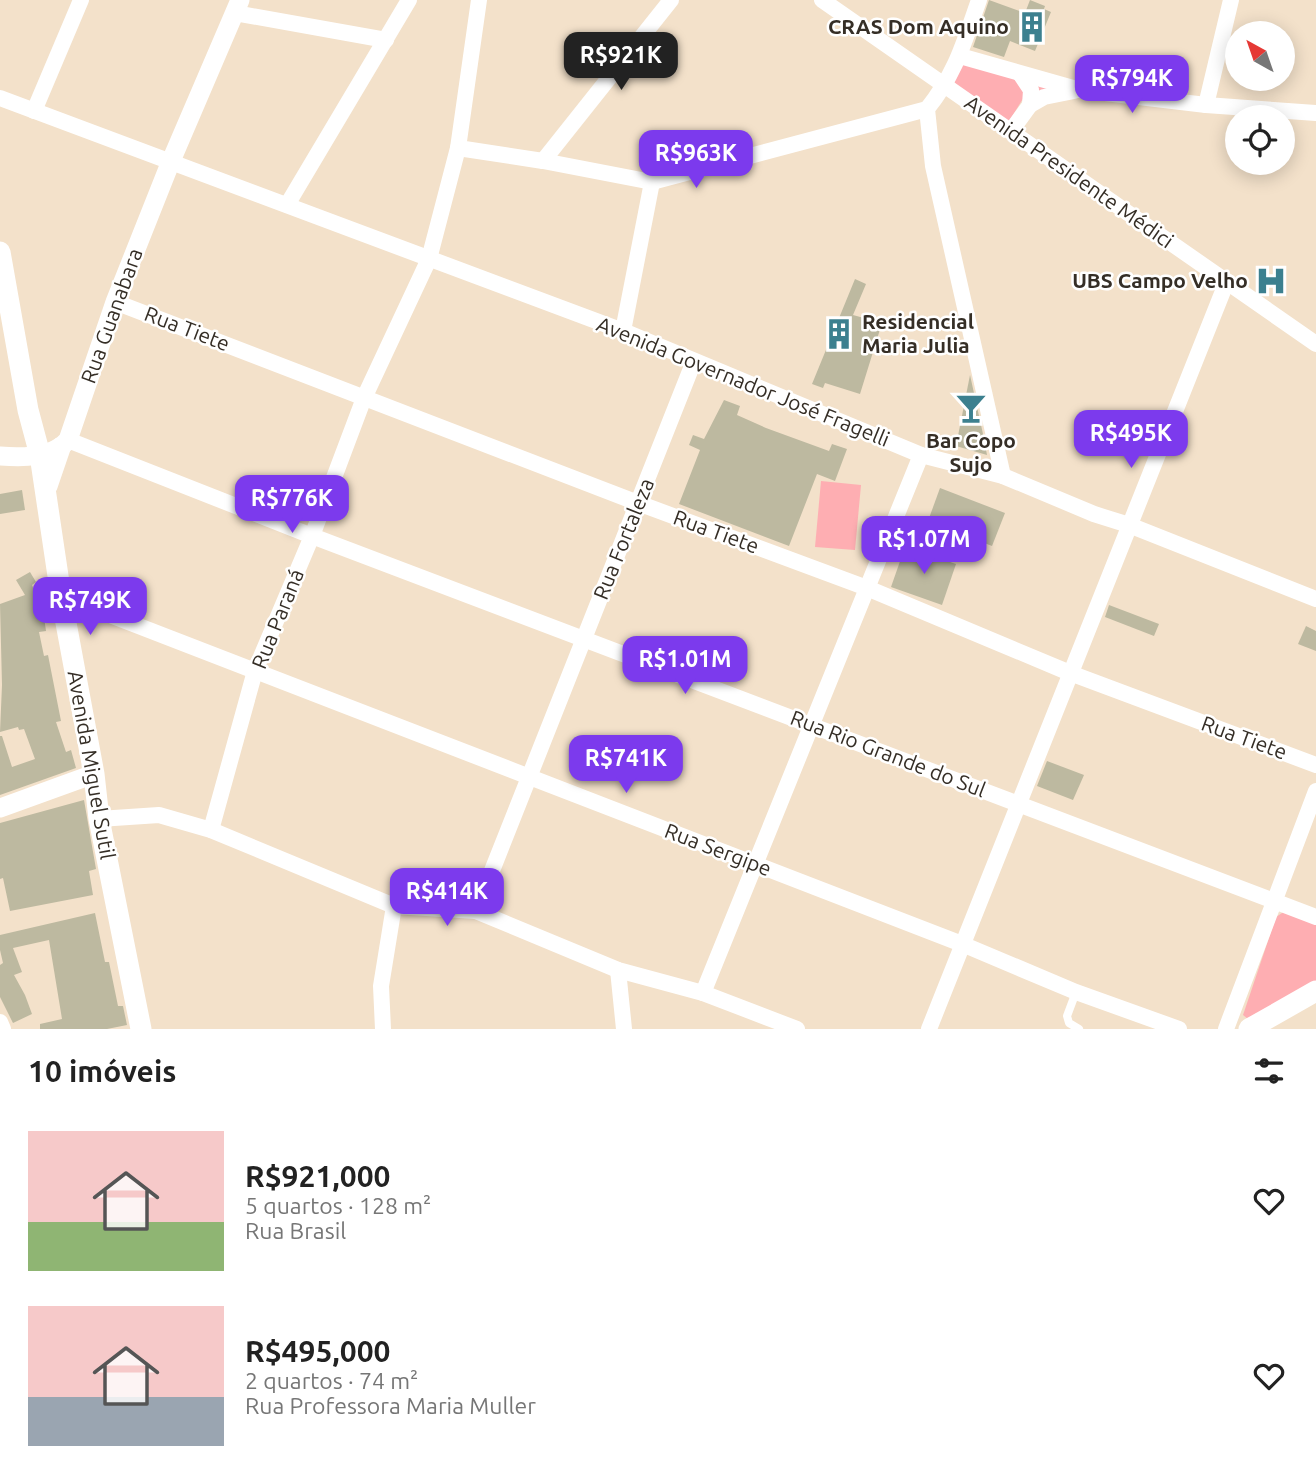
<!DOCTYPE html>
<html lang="pt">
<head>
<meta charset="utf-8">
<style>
  :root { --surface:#fff; --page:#f6f6f6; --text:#222; --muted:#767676; --accent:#7c3aed }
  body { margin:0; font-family:Ubuntu,sans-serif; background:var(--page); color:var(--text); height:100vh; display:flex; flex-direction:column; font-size:26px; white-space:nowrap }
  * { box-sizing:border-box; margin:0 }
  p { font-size:23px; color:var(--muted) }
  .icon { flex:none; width:38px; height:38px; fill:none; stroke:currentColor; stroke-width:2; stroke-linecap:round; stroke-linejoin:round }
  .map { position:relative; height:1029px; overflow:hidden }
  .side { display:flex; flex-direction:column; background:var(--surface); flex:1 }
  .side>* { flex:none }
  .needle { width:46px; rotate:320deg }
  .controls { position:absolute; left:1225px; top:21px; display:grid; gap:14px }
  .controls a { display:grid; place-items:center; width:70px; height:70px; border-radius:50%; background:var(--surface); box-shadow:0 4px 18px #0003; font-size:35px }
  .price { position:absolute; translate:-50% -60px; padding:0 16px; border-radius:14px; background:var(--accent); color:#fff; font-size:23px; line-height:46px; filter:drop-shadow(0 2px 4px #0008) }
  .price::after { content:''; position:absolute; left:50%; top:42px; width:21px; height:16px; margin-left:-10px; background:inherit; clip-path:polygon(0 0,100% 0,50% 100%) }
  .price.selected { background:#222; color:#fff }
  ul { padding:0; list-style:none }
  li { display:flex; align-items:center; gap:21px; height:175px; padding:0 28px }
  li span { display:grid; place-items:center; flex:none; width:196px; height:140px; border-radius:0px; color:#555 }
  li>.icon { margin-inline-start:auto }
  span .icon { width:84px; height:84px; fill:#fffc; stroke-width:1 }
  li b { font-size:30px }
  h2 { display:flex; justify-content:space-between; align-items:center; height:84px; padding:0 28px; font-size:30px }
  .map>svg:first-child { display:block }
  .green { fill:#feaeb2 }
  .building { fill:#bdb9a0 }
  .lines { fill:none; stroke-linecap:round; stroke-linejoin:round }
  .service { stroke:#fff; stroke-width:8 }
  .minor { stroke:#fff; stroke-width:16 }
  .tertiary { stroke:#fff; stroke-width:19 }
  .secondary { stroke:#fff; stroke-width:21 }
  .labels { text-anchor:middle; stroke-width:5; stroke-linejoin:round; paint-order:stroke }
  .poi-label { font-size:21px; font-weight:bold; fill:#352e26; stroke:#fff; text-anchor:end }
  .street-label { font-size:21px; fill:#352e26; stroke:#fff }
</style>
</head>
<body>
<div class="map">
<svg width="1316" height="1029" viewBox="0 0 1316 1029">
  <rect width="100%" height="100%" fill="#f3e1ca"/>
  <!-- green -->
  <g class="green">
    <path d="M967,63L1060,90L1024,97L1008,123L956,85L952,77L960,65Z"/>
    <path d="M821,481L861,485L855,550L815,547Z"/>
    <path d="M1285,911L1316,923V981L1248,1019L1243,1015L1276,917Z"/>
  </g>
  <!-- building -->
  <g class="building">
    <path d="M989,0L1025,13L1030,0L1045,6L1044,9L1051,12L1035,51L1010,41L1004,57L973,47Z"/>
    <path d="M855,279L866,284L853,315L882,323L860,394L825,383L823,388L812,384Z"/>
    <path d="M970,375L983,434L987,455L956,446Z"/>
    <path d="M724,400L740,406L737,415L766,428L829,451L832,444L847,449L835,481L817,474L789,546L679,504L700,450L689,445L693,435L704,439Z"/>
    <path d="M940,488L1005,513L992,546L928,521Z"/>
    <path d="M22,490L25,510L0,514V494Z"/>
    <path d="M905,547L956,564L942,605L891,587Z"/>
    <path d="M30,572L36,582L32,585L44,617L46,631L39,632L44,656L48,655L61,721L56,722L66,752L71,750L76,768L0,795V736H2L12,767L35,759L24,729L19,730L18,727L0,732L2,685L0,604L25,595L16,580Z"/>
    <path d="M1109,605L1159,624L1154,636L1105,617Z"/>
    <path d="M1306,626L1316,631V651L1298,644Z"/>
    <path d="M1047,761L1084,775L1073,800L1037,786Z"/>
    <path d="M84,800L96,869L89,871L93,895L10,911L3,878L0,879V823Z"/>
    <path d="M95,913L105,962H109L118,1006H123L127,1025L107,1029H40V1024L62,1019L49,940L13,948L22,972L14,975L25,995L32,1014L13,1023L0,997V965L3,963L0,950V935Z"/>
  </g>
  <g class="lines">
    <!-- service -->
    <path class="service" d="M1076,992L1067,1016L1069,1023L1079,1029"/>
    <!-- minor -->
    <g class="minor">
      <path d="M822,0L1316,344"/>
      <path d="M979,0C964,42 956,73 927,109L933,166L1003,476"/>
      <path d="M235,13L386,40"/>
      <path d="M960,56L1080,90L1206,105L1316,113"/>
      <path d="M1021,75L1031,90L1030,105L1044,97L1074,91"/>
      <path d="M0,98L623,331L921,455L1003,476L1094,514L1129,525L1316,599"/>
      <path d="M1206,105L1231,0"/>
      <path d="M34,111L81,0"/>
      <path d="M1011,131L1030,105"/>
      <path d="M458,148L543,161L652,182L927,109"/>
      <path d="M543,161L671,0"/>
      <path d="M287,205L409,0"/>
      <path d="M115,302L638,503L867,588L1070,673L1316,765"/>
      <path d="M623,331L652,182"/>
      <path d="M68,440L312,536L1316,917"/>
      <path d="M61,596L962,944L1076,992L1179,1029"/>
      <path d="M99,819L159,815L211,830L394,906L476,911L618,970L703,993L797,1029"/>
      <path d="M211,830L255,671L312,536L364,398L429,259L458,148L479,0"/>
      <path d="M476,911L694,361"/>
      <path d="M618,970L624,1029"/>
      <path d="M703,993L921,455"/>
      <path d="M0,1022L3,1029"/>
      <path d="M383,1029L381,986L394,906"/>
      <path d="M929,1029L1227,281"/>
      <path d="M1226,1029L1316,791"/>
    </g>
    <!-- tertiary -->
    <g class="tertiary">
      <path d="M0,456C23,458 52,458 68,440L115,302L171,161L240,0"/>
      <path d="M0,808L94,774"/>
    </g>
    <!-- secondary -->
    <g class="secondary">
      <path d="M0,252L28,410L40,455L61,596L94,774L99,819L141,1029"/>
      <path d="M47,486L60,448"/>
      <path d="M1249,1029L1316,991"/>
    </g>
  </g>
  <!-- icons -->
  <defs>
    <symbol id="building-bare" viewBox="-9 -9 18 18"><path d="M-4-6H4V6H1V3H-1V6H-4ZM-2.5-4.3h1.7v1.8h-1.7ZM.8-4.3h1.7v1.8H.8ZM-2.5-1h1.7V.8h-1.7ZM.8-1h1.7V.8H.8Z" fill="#3c808f" stroke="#fff" stroke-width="2.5" paint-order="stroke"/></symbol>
    <symbol id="hospital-bare" viewBox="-9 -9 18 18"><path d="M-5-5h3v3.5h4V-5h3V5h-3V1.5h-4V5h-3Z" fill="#3c808f" stroke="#fff" stroke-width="2.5" paint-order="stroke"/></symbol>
    <symbol id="bar-bare" viewBox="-9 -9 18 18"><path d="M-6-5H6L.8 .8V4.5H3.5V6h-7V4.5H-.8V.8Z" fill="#3c808f" stroke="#fff" stroke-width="2.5" paint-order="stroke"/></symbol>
  </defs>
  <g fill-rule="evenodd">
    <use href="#building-bare" x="1010" y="5" width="44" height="44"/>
    <use href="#hospital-bare" x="1249" y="259" width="44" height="44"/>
    <use href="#building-bare" x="817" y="312" width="44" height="44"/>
    <use href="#bar-bare" x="949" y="386" width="44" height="44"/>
  </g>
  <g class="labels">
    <!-- poi labels -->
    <g class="poi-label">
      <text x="1009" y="34">CRAS Dom Aquino</text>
      <text x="1248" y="288">UBS Campo Velho</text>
      <text x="862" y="329" text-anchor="start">Residencial<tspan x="862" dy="24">Maria Julia</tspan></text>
      <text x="971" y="448" text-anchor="middle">Bar Copo<tspan x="971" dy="24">Sujo</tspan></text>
    </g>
    <!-- street labels -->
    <g class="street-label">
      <text transform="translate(1069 172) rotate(35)" y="7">Avenida Presidente Médici</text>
      <text transform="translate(112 316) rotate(-70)" y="7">Rua Guanabara</text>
      <text transform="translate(187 329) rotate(21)" y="7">Rua Tiete</text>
      <text transform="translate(743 382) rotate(22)" y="7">Avenida Governador José Fragelli</text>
      <text transform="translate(716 532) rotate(20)" y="7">Rua Tiete</text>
      <text transform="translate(624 539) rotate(-68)" y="7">Rua Fortaleza</text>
      <text transform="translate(278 619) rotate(-68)" y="7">Rua Paraná</text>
      <text transform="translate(1244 738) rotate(20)" y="7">Rua Tiete</text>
      <text transform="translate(888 754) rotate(21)" y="7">Rua Rio Grande do Sul</text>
      <text transform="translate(91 765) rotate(80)" y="7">Avenida Miguel Sutil</text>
      <text transform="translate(718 850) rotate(21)" y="7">Rua Sergipe</text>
    </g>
  </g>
</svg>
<div class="controls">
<a><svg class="needle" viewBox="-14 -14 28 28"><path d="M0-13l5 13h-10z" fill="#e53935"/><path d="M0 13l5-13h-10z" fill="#767676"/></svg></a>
<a><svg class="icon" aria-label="locate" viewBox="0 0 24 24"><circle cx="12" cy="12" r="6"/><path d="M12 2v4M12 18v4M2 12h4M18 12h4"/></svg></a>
</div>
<b class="price selected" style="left:621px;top:92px">R$921K</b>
<b class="price" style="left:1132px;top:115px">R$794K</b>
<b class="price" style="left:696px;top:190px">R$963K</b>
<b class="price" style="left:1131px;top:470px">R$495K</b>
<b class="price" style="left:292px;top:535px">R$776K</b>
<b class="price" style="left:924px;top:576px">R$1.07M</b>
<b class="price" style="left:90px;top:637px">R$749K</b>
<b class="price" style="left:685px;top:696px">R$1.01M</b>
<b class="price" style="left:626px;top:795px">R$741K</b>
<b class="price" style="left:447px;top:928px">R$414K</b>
</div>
<section class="side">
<h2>10 imóveis<svg class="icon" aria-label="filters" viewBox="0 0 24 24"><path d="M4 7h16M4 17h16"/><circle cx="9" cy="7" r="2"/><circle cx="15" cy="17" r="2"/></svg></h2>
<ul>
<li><span style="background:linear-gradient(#f6c9c9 65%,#8fb573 0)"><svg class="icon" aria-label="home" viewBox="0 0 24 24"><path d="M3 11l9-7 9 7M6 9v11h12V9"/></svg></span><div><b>R$921,000</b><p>5 quartos · 128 m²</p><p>Rua Brasil</p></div><svg class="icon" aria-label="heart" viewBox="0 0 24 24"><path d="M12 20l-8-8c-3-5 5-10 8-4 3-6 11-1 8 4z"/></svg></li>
<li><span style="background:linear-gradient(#f6c9c9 65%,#9aa5b1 0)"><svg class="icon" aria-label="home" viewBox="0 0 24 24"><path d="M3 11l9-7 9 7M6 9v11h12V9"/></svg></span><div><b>R$495,000</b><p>2 quartos · 74 m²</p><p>Rua Professora Maria Muller</p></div><svg class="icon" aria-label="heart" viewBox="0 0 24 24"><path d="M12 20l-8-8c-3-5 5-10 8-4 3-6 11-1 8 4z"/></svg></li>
</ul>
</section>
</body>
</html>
